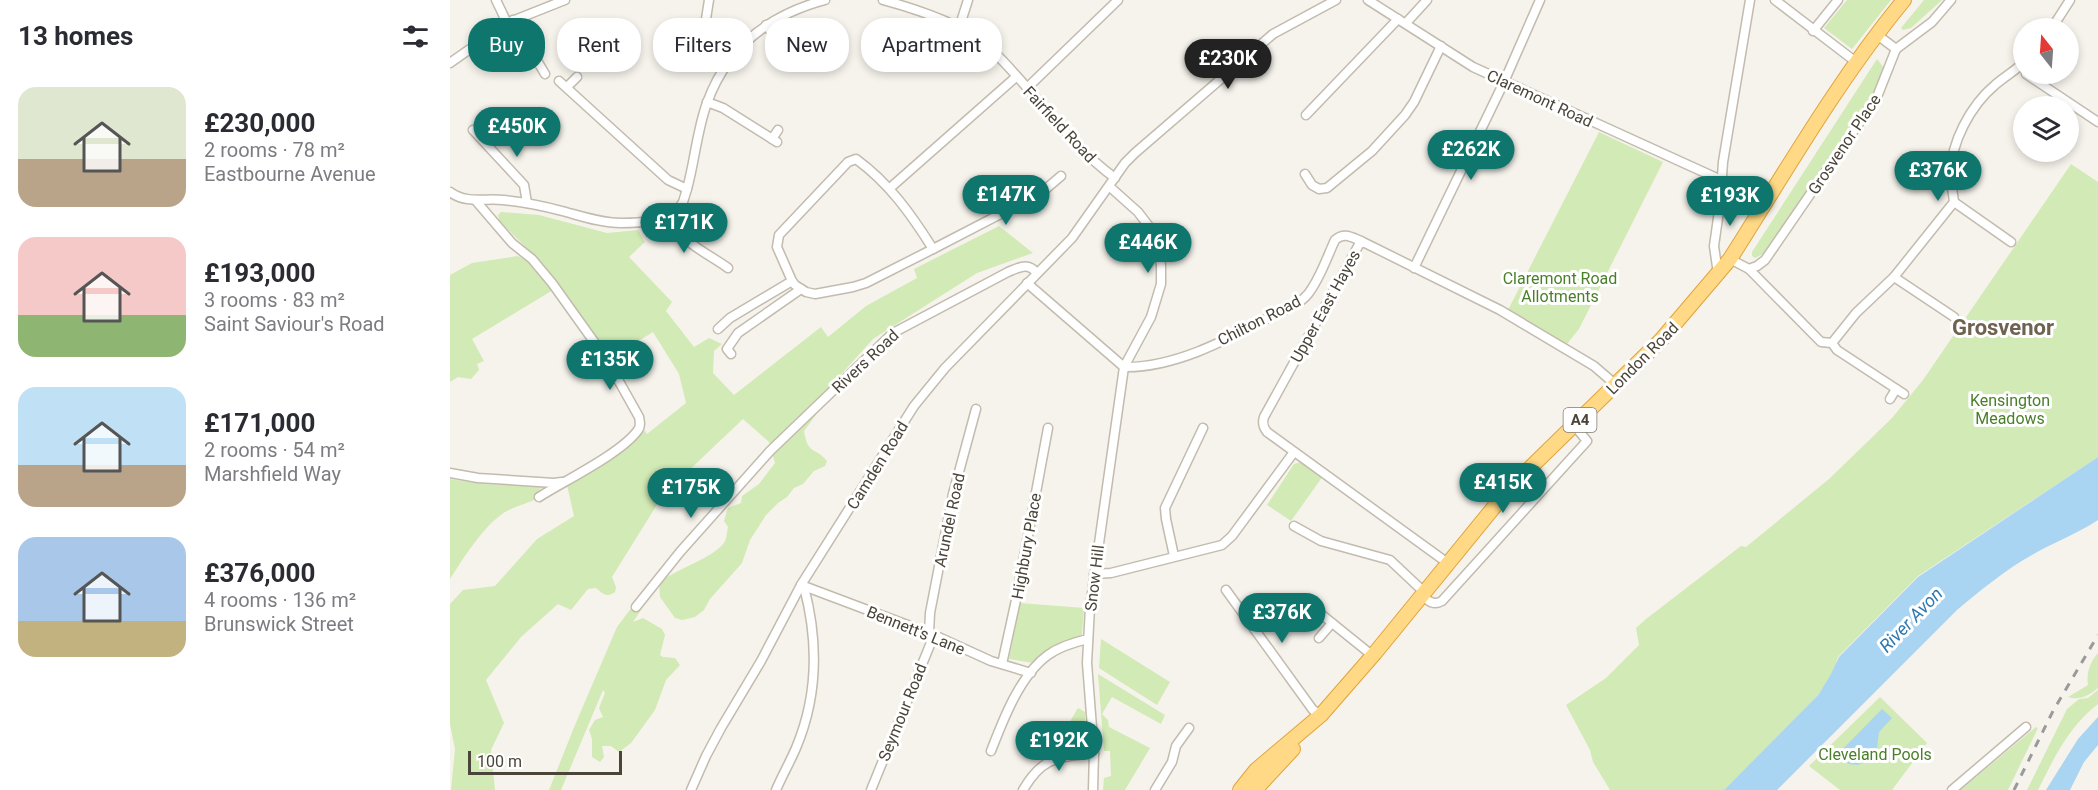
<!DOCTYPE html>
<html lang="en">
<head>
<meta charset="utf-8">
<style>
  :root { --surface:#fff; --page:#f7f7f7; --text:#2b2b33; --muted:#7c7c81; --accent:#0f766e }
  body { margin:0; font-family:Roboto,sans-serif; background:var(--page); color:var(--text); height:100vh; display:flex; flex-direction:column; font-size:22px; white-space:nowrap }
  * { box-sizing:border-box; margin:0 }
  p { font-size:20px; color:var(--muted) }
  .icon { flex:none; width:33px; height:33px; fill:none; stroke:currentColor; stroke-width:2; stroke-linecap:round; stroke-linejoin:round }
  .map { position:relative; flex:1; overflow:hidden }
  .panel { display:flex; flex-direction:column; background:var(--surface); width:450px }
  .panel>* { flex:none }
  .guide { position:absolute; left:18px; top:18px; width:570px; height:54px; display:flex; gap:12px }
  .needle { width:39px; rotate:343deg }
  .controls { position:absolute; left:1563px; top:18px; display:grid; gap:12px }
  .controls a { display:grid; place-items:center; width:66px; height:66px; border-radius:50%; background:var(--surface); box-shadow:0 3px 9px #0003; font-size:30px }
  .scale { position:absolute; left:18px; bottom:15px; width:154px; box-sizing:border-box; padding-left:6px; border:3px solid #4b4439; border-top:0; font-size:16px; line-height:21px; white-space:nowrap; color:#4b4439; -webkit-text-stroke:4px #fff; paint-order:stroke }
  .price { position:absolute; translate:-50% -51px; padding:0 14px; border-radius:21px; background:var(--accent); color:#fff; font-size:20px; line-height:39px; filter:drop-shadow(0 2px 3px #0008) }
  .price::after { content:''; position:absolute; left:50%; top:36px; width:18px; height:14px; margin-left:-9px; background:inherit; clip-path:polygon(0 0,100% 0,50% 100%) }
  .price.selected { background:#222; color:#fff }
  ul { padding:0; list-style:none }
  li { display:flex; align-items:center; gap:18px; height:150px; padding:0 18px }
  li span { display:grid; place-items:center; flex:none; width:168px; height:120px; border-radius:18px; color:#555 }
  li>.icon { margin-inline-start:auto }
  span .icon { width:72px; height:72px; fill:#fffc; stroke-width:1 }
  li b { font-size:26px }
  h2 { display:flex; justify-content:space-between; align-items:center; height:72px; padding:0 18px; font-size:26px }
  .tag { padding:0 21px; border-radius:24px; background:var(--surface); box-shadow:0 3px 9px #0003; font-size:21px; line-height:54px }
  .tag.selected { background:var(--accent); color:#fff }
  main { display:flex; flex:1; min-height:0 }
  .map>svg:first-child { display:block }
  .green { fill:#d2eab5 }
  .water { fill:#a9d4f2 }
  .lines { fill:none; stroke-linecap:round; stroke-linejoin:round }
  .minor-casing { stroke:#c2bbae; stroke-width:11 }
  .trunk-casing { stroke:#e0a43c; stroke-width:16 }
  .minor { stroke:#fff; stroke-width:8 }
  .trunk { stroke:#ffd985; stroke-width:14 }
  .rail { stroke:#9a9a9a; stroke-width:3; stroke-dasharray:8 8; stroke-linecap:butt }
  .labels { text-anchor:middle; stroke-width:6; stroke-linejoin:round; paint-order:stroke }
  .shield { fill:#fff; stroke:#817c74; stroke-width:1.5 }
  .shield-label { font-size:15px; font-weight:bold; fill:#4b4439 }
  .street-label { font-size:16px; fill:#4b4439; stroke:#fff }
  .park-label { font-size:16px; fill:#4a7f2a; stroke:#fff }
  .water-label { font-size:18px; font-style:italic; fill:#2e7ab2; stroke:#fff }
  .district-label { font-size:22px; font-weight:bold; fill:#6e6250; stroke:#fff }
</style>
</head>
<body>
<main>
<section class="panel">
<h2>13 homes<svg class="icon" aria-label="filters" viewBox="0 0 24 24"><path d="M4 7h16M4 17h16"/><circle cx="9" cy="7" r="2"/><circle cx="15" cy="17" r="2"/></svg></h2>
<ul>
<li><span style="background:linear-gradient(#dfe7d0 60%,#b9a48a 0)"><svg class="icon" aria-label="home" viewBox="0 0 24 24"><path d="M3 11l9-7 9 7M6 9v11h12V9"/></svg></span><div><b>£230,000</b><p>2 rooms · 78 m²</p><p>Eastbourne Avenue</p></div></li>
<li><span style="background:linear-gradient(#f6c9c9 65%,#8fb573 0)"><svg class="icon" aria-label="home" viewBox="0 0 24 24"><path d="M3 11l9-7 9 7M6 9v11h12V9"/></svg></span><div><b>£193,000</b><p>3 rooms · 83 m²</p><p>Saint Saviour's Road</p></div></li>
<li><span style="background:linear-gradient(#bfe0f5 65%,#b9a48a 0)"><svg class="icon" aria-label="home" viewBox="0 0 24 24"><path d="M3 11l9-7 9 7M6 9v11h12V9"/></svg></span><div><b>£171,000</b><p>2 rooms · 54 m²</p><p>Marshfield Way</p></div></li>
<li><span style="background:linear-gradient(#a9c7e8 70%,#c2b280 0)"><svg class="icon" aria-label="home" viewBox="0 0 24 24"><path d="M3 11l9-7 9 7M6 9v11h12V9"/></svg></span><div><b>£376,000</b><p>4 rooms · 136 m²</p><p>Brunswick Street</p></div></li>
</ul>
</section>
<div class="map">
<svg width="1648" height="790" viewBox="0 0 1648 790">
  <rect width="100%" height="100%" fill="#f6f3ec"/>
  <!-- green -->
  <g class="green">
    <path d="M1397,0H1441L1402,49L1374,28Z"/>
    <path d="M1474,0H1492L1461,28L1453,30L1451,28Z"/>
    <path d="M1427,59L1434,68L1431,81L1412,113L1313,254L1305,258L1302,256V252Z"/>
    <path d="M1149,132L1213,162L1129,329L1117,344L1058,310Z"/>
    <path d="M1621,164L1648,182V457L1468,576L1388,657L1382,675L1369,694L1274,790H1160L1143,762L1140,750L1116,705L1156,678L1189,645L1186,628L1196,619L1291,546L1296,547L1379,479L1442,418L1473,380Z"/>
    <path d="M51,212L89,215L157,233L188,230L195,242L179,257L222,302L216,311L244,347L259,338L272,344L264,351L263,373L284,395L371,327L378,337L416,306L467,278L464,269L549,226L583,253L527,273L423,339L385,381L382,393L354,431C358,456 365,446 377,461L375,466L364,471L353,484L344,488L337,497L328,503L316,515L300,540L292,563L260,599L254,610L245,617L232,620L225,618L210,597L209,583C225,569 267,557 275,541C277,537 277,531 278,527L274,521L278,508L291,503L292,496L309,484L325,463L319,442L293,419L213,495L162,577L166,587L165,592C157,598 153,594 146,588L138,589L121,610L108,604L71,637L36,680L54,723L41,750L45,790H1L5,749L0,724V604L13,590L45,586L87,539L124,516L117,485L168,455L193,428L197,434L236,403L229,374L203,332L161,358L93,264L49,221L48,215Z"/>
    <path d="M68,256L82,264L103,290L22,339L34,361L27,364L29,370L21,379L8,377L0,382V275L22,263Z"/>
    <path d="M851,462L873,476L841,521L817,505L844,464Z"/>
    <path d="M0,479L34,484L93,486L88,491L90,498C80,502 69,505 59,510C36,521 13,559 0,579Z"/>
    <path d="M570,603L634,608L632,635L600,649L583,663L559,659Z"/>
    <path d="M182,607L191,610L183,622L193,618L212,629L215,635L210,655L213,657L225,658L230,665L216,680L205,710L181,743L169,752L161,746H152L154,757L150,762L142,757V739L139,730L145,720L153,717L149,708L155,693L153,690L111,790H99L125,725L167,627Z"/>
    <path d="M651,639L720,682L707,705L649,668Z"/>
    <path d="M1648,653V688C1639,695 1630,701 1618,697L1638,685C1636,673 1640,662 1648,653Z"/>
    <path d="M648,674L715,715L711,724L662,697L652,714L658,720L659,727L700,748L675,790H653L654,778L661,776L660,751H654Z"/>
    <path d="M1648,690V704C1619,726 1604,758 1588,790H1577L1617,709L1629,699L1638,698Z"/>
    <path d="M1430,697L1477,743L1442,790H1390L1359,766Z"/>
    <path d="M628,708L635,712L636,741L634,745L600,755Z"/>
    <path d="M1586,727L1588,728L1558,790H1510Z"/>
  </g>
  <!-- water -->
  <g class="water">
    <path d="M1648,457V520C1627,534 1604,542 1582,555C1555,570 1531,590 1507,610L1327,790H1274L1369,694L1381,674L1389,657L1468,577Z"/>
    <path d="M1432,709L1442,718L1429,732L1427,749L1422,758L1408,765L1399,764L1388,754Z"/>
    <path d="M1648,717V745L1634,762L1620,790H1596L1628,739Z"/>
  </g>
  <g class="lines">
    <defs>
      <g id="minor">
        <path d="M46,0L57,23"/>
        <path d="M433,0C466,9 516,25 541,49C584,90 617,143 665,178"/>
        <path d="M918,0L1023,67L1271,180"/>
        <path d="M1325,0L1406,62"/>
        <path d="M256,19L259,0"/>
        <path d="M63,20L95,74"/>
        <path d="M956,23L977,0"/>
        <path d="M316,25L322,33L374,61"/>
        <path d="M509,28L518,0"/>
        <path d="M1602,28L1620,0"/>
        <path d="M1363,31L1388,0"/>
        <path d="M1426,34L1446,49L1482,22L1501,0"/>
        <path d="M0,63L57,23L115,0"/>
        <path d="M1576,74L1648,122"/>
        <path d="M109,81L218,180L237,189"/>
        <path d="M117,87L127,77"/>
        <path d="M577,88L668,0"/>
        <path d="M257,102L273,108L327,142"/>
        <path d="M856,115L948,19"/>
        <path d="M23,130L74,185L77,203"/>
        <path d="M322,139L328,130"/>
        <path d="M406,159C439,183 461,214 483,249L416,283L403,287L365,294L356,292L345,285L342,281L327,247L329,235L398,162Z"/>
        <path d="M855,174L862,185L869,189L877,188L922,151L955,115L964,102L991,46"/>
        <path d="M440,188L566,77"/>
        <path d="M0,192C16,204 35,198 53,200C73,202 93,206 112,211C131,216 151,223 171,223C188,223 209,222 225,214L233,202L237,189C245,160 247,130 257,103C277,47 319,15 375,0"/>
        <path d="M26,201L62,243L82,259L102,283L157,360L189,417C190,422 191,426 188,430C172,453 114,481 89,497"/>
        <path d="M1504,202L1561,242"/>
        <path d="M219,217C229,241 257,253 278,268"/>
        <path d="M483,249L591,193L611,176"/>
        <path d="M1280,259L1299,269L1307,266L1315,260L1427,97L1446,49"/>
        <path d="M964,268L1054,82L1090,0"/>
        <path d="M1299,269L1371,342L1382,343"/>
        <path d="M1268,274L1264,246L1270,204L1273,162L1300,0"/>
        <path d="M1444,277L1504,317"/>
        <path d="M577,283L674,367"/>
        <path d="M268,329L280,318L342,281"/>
        <path d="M1382,343L1406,313L1444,277L1504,202C1503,193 1501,184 1501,175C1500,143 1521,105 1545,85C1554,77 1565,71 1574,62"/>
        <path d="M1382,343L1387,350L1454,394"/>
        <path d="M281,354L277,349L288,333L351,289"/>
        <path d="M674,367C725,368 778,339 822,316C834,310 849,305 858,294C870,279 877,257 885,240C894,232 901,237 911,241"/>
        <path d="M1440,399L1446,389"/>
        <path d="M0,473L28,478L104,483L112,482"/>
        <path d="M844,526L871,541L940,560L974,592"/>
        <path d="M724,556L716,519L715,508L753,428"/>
        <path d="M999,564L817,432C813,427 812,423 814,417L911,241L1050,310L1144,366L1166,385"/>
        <path d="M644,574L661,573L772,545L782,536L844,452"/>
        <path d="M351,585L484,635L541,661L581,673"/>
        <path d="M776,590L863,710L871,715"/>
        <path d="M971,595C979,601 983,606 992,601L1137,441L1124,425"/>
        <path d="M186,607L230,552L320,451L443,333L558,272C570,267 578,262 587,273"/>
        <path d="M866,610L923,656"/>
        <path d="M479,633L480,613L503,494L526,409"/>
        <path d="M869,638L882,623"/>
        <path d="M552,664L566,600L598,428"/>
        <path d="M541,751C553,720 570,675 598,655C609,647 625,642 638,639"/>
        <path d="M241,790L256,756L271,728L311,661L351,585L464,406L495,368L622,238L675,163L685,153L823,34L886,0"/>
        <path d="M326,790C332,776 340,762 346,748C368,696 368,640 354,587"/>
        <path d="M421,790L484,635"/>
        <path d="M573,790C593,756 607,758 644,753"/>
        <path d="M643,790L644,753L637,663L640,607L674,367L701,317L711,284V266L709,248L701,229L688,212L660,187"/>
        <path d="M705,790L722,762L726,746L739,728"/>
        <path d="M1502,790L1576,727"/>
      </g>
      <g id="trunk">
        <path d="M790,790L806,770L871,715L925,653L1049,501L1081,467L1211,340L1280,259C1336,171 1388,80 1454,0"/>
        <path d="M805,790L843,749"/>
      </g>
    </defs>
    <!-- minor casing -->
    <use href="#minor" class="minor-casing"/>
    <!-- trunk casing -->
    <use href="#trunk" class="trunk-casing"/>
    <!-- minor -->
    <use href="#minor" class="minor"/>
    <!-- trunk -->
    <use href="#trunk" class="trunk"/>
    <!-- rail -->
    <path class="rail" d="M1564,790L1603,711L1648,635"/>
  </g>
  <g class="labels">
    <!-- shield labels -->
    <rect class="shield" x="1113.5" y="408" width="33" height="24" rx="4.5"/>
    <g class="shield-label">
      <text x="1130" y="425">A4</text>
    </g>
    <!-- street labels -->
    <g class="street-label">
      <text transform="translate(1090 98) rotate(25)" y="6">Claremont Road</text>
      <text transform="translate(610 124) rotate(47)" y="6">Fairfield Road</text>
      <text transform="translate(1394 144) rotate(-56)" y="6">Grosvenor Place</text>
      <text transform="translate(875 306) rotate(-61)" y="6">Upper East Hayes</text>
      <text transform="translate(809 320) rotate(-27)" y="6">Chilton Road</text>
      <text transform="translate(1192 358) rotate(-45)" y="6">London Road</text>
      <text transform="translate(415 361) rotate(-43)" y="6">Rivers Road</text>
      <text transform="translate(427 465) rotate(-58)" y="6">Camden Road</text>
      <text transform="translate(499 520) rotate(-78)" y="6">Arundel Road</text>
      <text transform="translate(576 546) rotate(-80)" y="6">Highbury Place</text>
      <text transform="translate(644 578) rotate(-83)" y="6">Snow Hill</text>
      <text transform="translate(466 630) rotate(22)" y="6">Bennett's Lane</text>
      <text transform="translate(452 712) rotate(-68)" y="6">Seymour Road</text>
    </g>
    <!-- park labels -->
    <g class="park-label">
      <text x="1110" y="284">Claremont Road<tspan x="1110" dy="18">Allotments</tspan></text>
      <text x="1560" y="406">Kensington<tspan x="1560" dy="18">Meadows</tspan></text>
      <text x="1425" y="760">Cleveland Pools</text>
    </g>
    <!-- water labels -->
    <g class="water-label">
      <text transform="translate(1461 620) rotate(-46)" y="6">River Avon</text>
    </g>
    <!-- district labels -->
    <g class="district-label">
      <text x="1553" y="335">Grosvenor</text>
    </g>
  </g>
</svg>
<div class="controls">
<a><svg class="needle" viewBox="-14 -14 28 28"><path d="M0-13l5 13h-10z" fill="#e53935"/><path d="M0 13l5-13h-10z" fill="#7c7c81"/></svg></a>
<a><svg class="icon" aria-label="layers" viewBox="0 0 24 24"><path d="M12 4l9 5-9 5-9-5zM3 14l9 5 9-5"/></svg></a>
</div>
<div class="scale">100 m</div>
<b class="price selected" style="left:778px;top:90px">£230K</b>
<b class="price" style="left:67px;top:158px">£450K</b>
<b class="price" style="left:1021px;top:181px">£262K</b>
<b class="price" style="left:1488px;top:202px">£376K</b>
<b class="price" style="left:556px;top:226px">£147K</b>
<b class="price" style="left:1280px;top:227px">£193K</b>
<b class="price" style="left:234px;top:254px">£171K</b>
<b class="price" style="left:698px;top:274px">£446K</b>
<b class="price" style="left:160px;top:391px">£135K</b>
<b class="price" style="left:1053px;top:514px">£415K</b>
<b class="price" style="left:241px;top:519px">£175K</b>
<b class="price" style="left:832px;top:644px">£376K</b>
<b class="price" style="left:609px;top:772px">£192K</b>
<div class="guide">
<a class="tag selected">Buy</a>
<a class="tag">Rent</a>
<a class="tag">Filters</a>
<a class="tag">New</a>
<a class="tag">Apartment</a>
</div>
</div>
</main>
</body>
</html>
